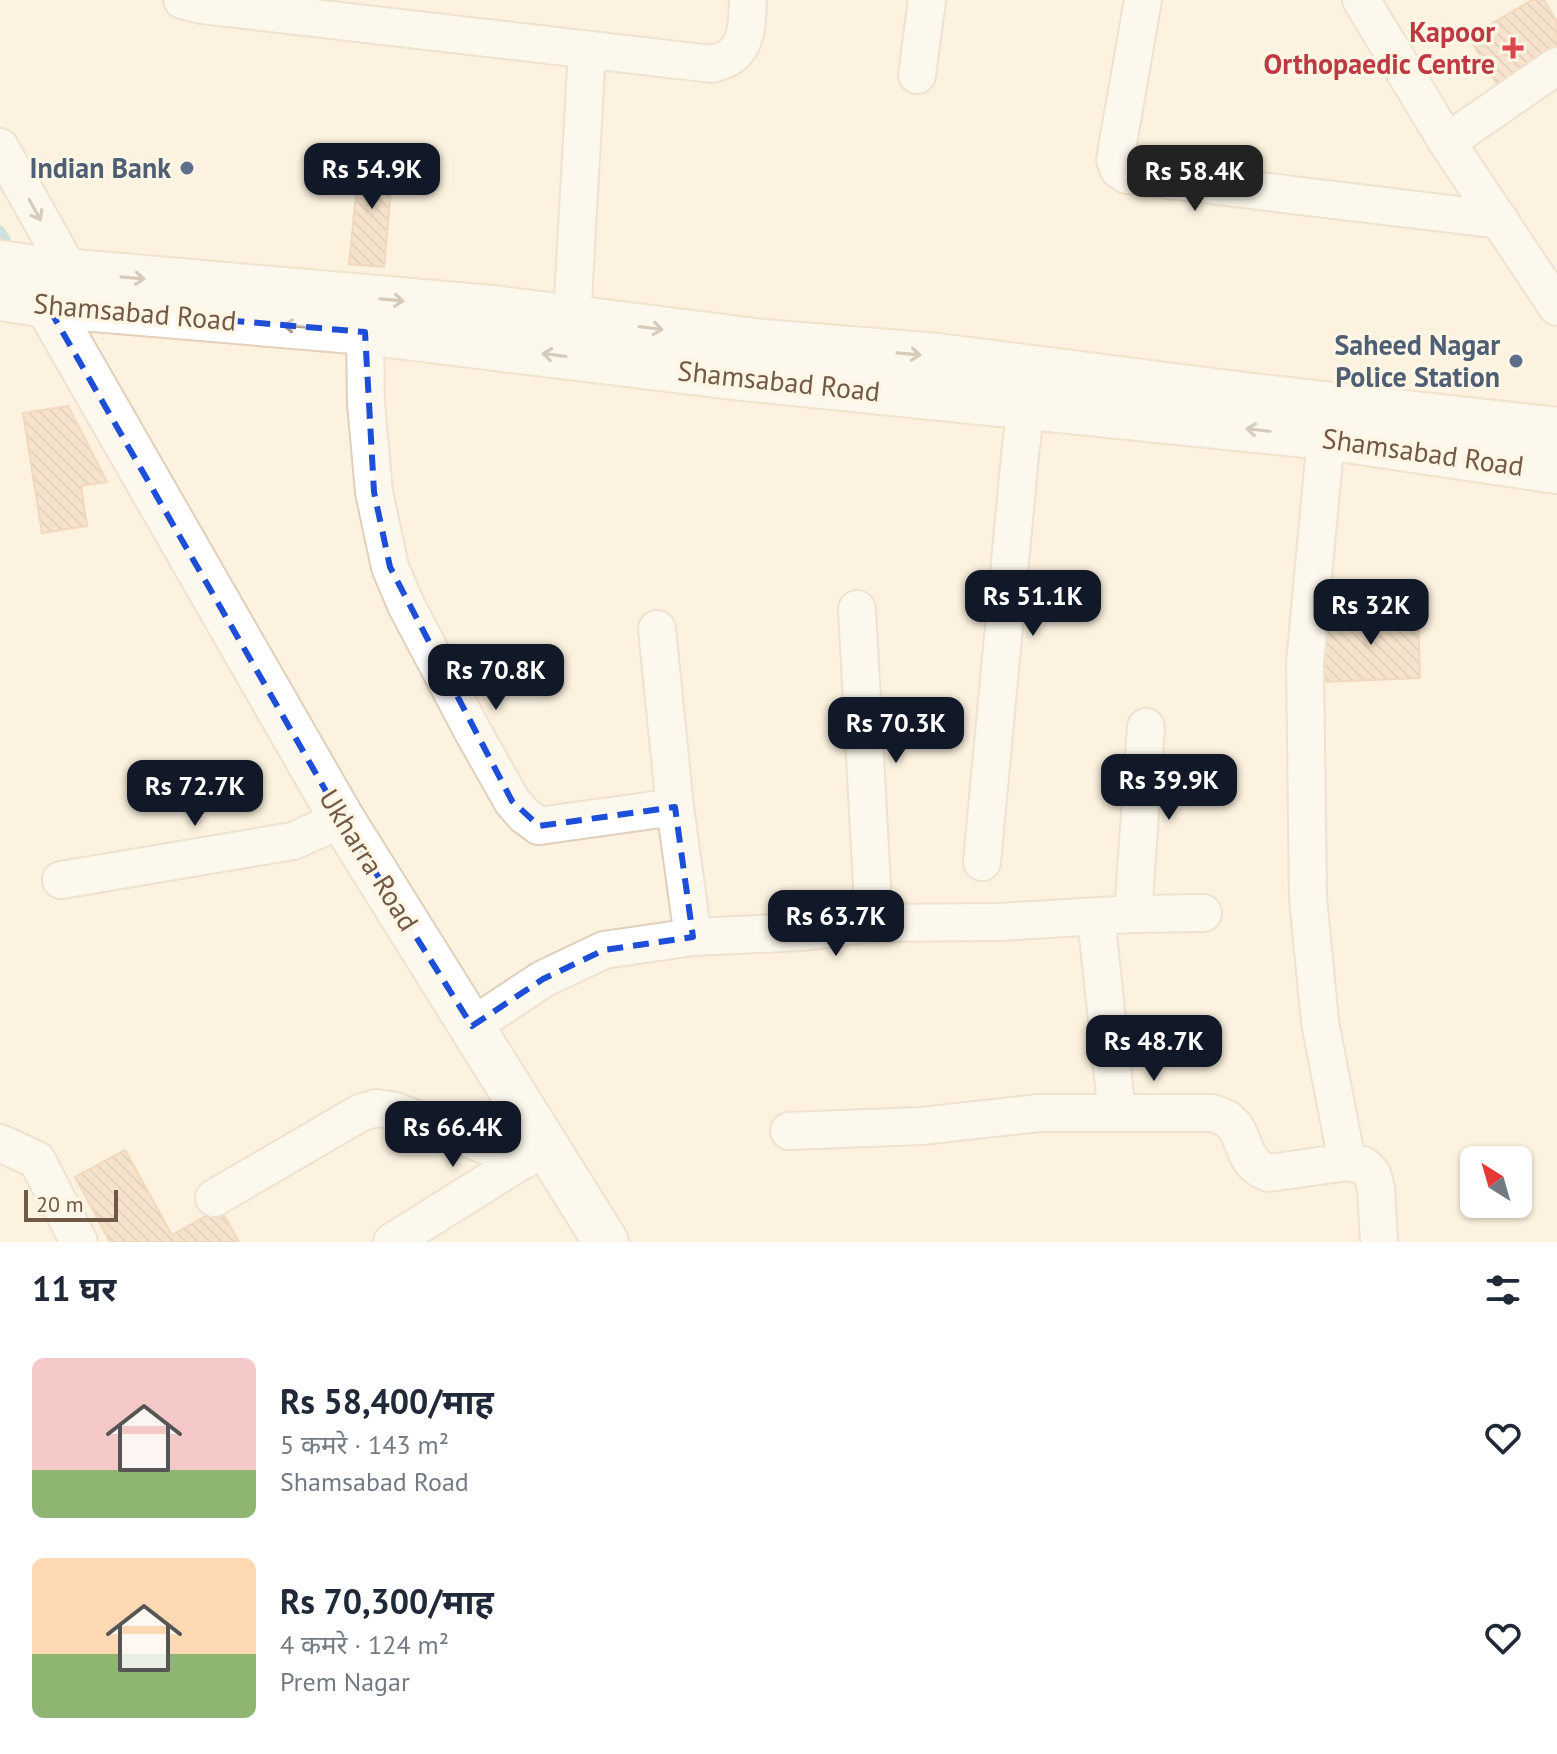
<!DOCTYPE html>
<html lang="hi">
<head>
<meta charset="utf-8">
<style>
  :root { --surface:#fff; --page:#f2f2f3; --text:#1f2937; --muted:#747a83; --accent:#111827 }
  body { margin:0; font-family:"PT Sans","Noto Sans Devanagari",sans-serif; background:var(--page); color:var(--text); height:100vh; display:flex; flex-direction:column; font-size:30px; white-space:nowrap }
  * { box-sizing:border-box; margin:0 }
  p { font-size:26px; color:var(--muted) }
  .icon { flex:none; width:44px; height:44px; fill:none; stroke:currentColor; stroke-width:2; stroke-linecap:round; stroke-linejoin:round }
  .map { position:relative; height:1242px; overflow:hidden }
  .panel { display:flex; flex-direction:column; background:var(--surface); flex:1 }
  .panel>* { flex:none }
  .needle { width:52px; rotate:323deg }
  .buttons { position:absolute; left:1460px; top:1146px; display:grid; gap:16px }
  .buttons a { display:grid; place-items:center; width:72px; height:72px; border-radius:12px; background:var(--surface); box-shadow:0 2px 6px #0004; font-size:40px }
  .scale { position:absolute; left:24px; bottom:20px; width:94px; box-sizing:border-box; padding-left:8px; border:4px solid #725947; border-top:0; font-size:22px; line-height:28px; white-space:nowrap; color:#725947; -webkit-text-stroke:6px #fff6e5; paint-order:stroke }
  .price { position:absolute; translate:-50% -68px; padding:0 18px; border-radius:16px; background:var(--accent); color:#fff; font-size:26px; line-height:52px; filter:drop-shadow(0 2px 4px #0008) }
  .price::after { content:''; position:absolute; left:50%; top:48px; width:24px; height:18px; margin-left:-12px; background:inherit; clip-path:polygon(0 0,100% 0,50% 100%) }
  .price.active { background:#222; color:#fff }
  ul { padding:0; list-style:none }
  li { display:flex; align-items:center; gap:24px; height:200px; padding:0 32px }
  li span { display:grid; place-items:center; flex:none; width:224px; height:160px; border-radius:12px; color:#555 }
  li>.icon { margin-inline-start:auto }
  span .icon { width:96px; height:96px; fill:#fffc; stroke-width:1 }
  li b { font-size:34px }
  h2 { display:flex; justify-content:space-between; align-items:center; height:96px; padding:0 32px; font-size:34px }
  .map>svg:first-child { display:block }
  .lines { fill:none; stroke-linecap:round; stroke-linejoin:round }
  .stream { stroke:#9bcad6; stroke-width:9 }
  .building { fill:url(#building-back-hatch); stroke:#e4b997; stroke-width:2 }
  .minor-casing { stroke:#e0cfbb; stroke-width:40 }
  .tertiary-casing { stroke:#e0cfbb; stroke-width:48 }
  .secondary-casing { stroke:#e5d0b9; stroke-width:48 }
  .minor { stroke:#fff; stroke-width:36 }
  .tertiary { stroke:#fff; stroke-width:44 }
  .secondary { stroke:#fff; stroke-width:44 }
  .oneway { stroke:#aa9b91 }
  .marked { fill:none; stroke:#1d4ed8; stroke-width:6; stroke-dasharray:16 10; stroke-linejoin:round }
  .health-dot { fill:#e0444e; stroke:#fff6e5; stroke-width:3 }
  .service-dot { fill:#5c6f8a; stroke:#fff6e5; stroke-width:3 }
  .labels { text-anchor:middle; stroke-width:7; stroke-linejoin:round; paint-order:stroke }
  .health-label { font-size:28px; font-weight:bold; fill:#be3a42; stroke:#fff6e5; text-anchor:end }
  .service-label { font-size:28px; font-weight:bold; fill:#4e5e75; stroke:#fff6e5; text-anchor:end }
  .street-label { font-size:28px; fill:#725947; stroke:#fff6e5 }
</style>
</head>
<body>
<div class="map">
<svg width="1557" height="1242" viewBox="0 0 1557 1242">
  <defs>
    <pattern id="building-back-hatch" width="6" height="6" patternUnits="userSpaceOnUse" patternTransform="scale(2)"><rect width="6" height="6" fill="#f1d1b7"/><path d="M-1 5l2 2M0 0l6 6M5-1l2 2" fill="none" stroke="#c8ad97"/></pattern>
  </defs>
  <rect width="100%" height="100%" fill="#fcf2df"/>
  <g class="lines">
    <!-- stream -->
    <path class="stream" d="M0,230L6,239"/>
  </g>
  <!-- building -->
  <g class="building">
    <path d="M1532,0H1544L1557,22V54L1499,88L1469,37Z"/>
    <path d="M360,154L394,157L384,267L349,264Z"/>
    <path d="M68,406L107,482L81,486L87,526L42,533L23,413Z"/>
    <path d="M1418,613L1420,678L1324,682L1322,616Z"/>
    <path d="M125,1150L172,1235L220,1208L239,1242H110L75,1177Z"/>
  </g>
  <g class="lines">
    <defs>
      <g id="minor">
        <path d="M182,0L202,5L712,64C718,62 726,60 731,56C748,44 747,19 748,0"/>
        <path d="M1143,0L1115,160L1119,170L1127,175L1500,220"/>
        <path d="M1361,0L1447,142L1557,307"/>
        <path d="M917,75L927,0"/>
        <path d="M1447,142L1557,66"/>
        <path d="M0,147L70,272L71,291"/>
        <path d="M572,318L587,50"/>
        <path d="M365,332L366,403L374,492L390,567L406,605L473,732L512,801L524,815L539,826L675,807L693,937"/>
        <path d="M1326,437L1305,663L1308,898L1320,1022L1347,1162"/>
        <path d="M857,609L874,923"/>
        <path d="M657,629L675,807"/>
        <path d="M982,862L1020,455L1026,407"/>
        <path d="M61,880L293,841L342,819"/>
        <path d="M1133,914L1146,727"/>
        <path d="M1096,917L1117,1113"/>
        <path d="M472,1026L543,979L604,950L693,937L803,932L874,923L999,922L1133,914L1203,913"/>
        <path d="M789,1131L921,1126L1039,1113H1212C1253,1122 1233,1161 1269,1173L1347,1162L1363,1165L1372,1174L1376,1188L1379,1242"/>
        <path d="M0,1143L37,1160L79,1242"/>
        <path d="M214,1198L360,1113L376,1108L392,1110L524,1160"/>
        <path d="M392,1242L537,1151"/>
      </g>
      <path id="tertiary" d="M47,305L342,819L606,1242"/>
      <g id="secondary">
        <path d="M0,263L41,269L492,308L763,342L938,356L1245,395L1557,430"/>
        <path d="M0,298L47,305L365,332L733,377L1326,437L1557,471"/>
      </g>
    </defs>
    <!-- minor casing -->
    <use href="#minor" class="minor-casing"/>
    <!-- tertiary casing -->
    <use href="#tertiary" class="tertiary-casing"/>
    <!-- secondary casing -->
    <use href="#secondary" class="secondary-casing"/>
    <!-- minor -->
    <use href="#minor" class="minor"/>
    <!-- tertiary -->
    <use href="#tertiary" class="tertiary"/>
    <!-- secondary -->
    <use href="#secondary" class="secondary"/>
  </g>
  <!-- one-way arrows -->
  <defs><path id="oneway-shaft" d="M-6 0H5M1.5-3L5.5 0L1.5 3" fill="none" stroke-width="1.6" stroke-linecap="round" stroke-linejoin="round" transform="scale(2)"/></defs>
  <g class="oneway">
    <use href="#oneway-shaft" transform="translate(35 210) rotate(61)"/>
    <use href="#oneway-shaft" transform="translate(133 278) rotate(5)"/>
    <use href="#oneway-shaft" transform="translate(392 300) rotate(5)"/>
    <use href="#oneway-shaft" transform="translate(295 326) rotate(-175)"/>
    <use href="#oneway-shaft" transform="translate(651 328) rotate(7)"/>
    <use href="#oneway-shaft" transform="translate(909 354) rotate(5)"/>
    <use href="#oneway-shaft" transform="translate(554 355) rotate(-173)"/>
    <use href="#oneway-shaft" transform="translate(1258 430) rotate(-174)"/>
  </g>
  <!-- marked area -->
  <path d="M0 0H1557V1242H0ZM47,305L365,332L374,492L390,567L512,801L539,826L675,807L693,937L604,950L543,979L472,1026L342,819Z" fill="#fcf2df" fill-opacity=".55" fill-rule="evenodd"/>
  <path class="marked" d="M47,305L365,332L374,492L390,567L512,801L539,826L675,807L693,937L604,950L543,979L472,1026L342,819Z"/>
  <!-- markers -->
  <path class="health-dot" d="M1509 36h8v8h8v8h-8v8h-8v-8h-8v-8h8z"/>
  <g class="service-dot">
    <circle cx="187" cy="168" r="8"/>
    <circle cx="1516" cy="361" r="8"/>
  </g>
  <g class="labels">
    <!-- health labels -->
    <g class="health-label">
      <text x="1495" y="42">Kapoor<tspan x="1495" dy="32">Orthopaedic Centre</tspan></text>
    </g>
    <!-- service labels -->
    <g class="service-label">
      <text x="171" y="178">Indian Bank</text>
      <text x="1500" y="355">Saheed Nagar<tspan x="1500" dy="32">Police Station</tspan></text>
    </g>
    <!-- street labels -->
    <g class="street-label">
      <text transform="translate(135 312) rotate(5)" y="10">Shamsabad Road</text>
      <text transform="translate(779 381) rotate(6)" y="10">Shamsabad Road</text>
      <text transform="translate(1423 452) rotate(8)" y="10">Shamsabad Road</text>
      <text transform="translate(369 860) rotate(58)" y="10">Ukharra Road</text>
    </g>
  </g>
</svg>
<div class="buttons">
<a><svg class="needle" viewBox="-14 -14 28 28"><path d="M0-13l5 13h-10z" fill="#e53935"/><path d="M0 13l5-13h-10z" fill="#747a83"/></svg></a>
</div>
<div class="scale">20 m</div>
<b class="price" style="left:372px;top:211px">Rs 54.9K</b>
<b class="price active" style="left:1195px;top:213px">Rs 58.4K</b>
<b class="price" style="left:1033px;top:638px">Rs 51.1K</b>
<b class="price" style="left:1371px;top:647px">Rs 32K</b>
<b class="price" style="left:496px;top:712px">Rs 70.8K</b>
<b class="price" style="left:896px;top:765px">Rs 70.3K</b>
<b class="price" style="left:1169px;top:822px">Rs 39.9K</b>
<b class="price" style="left:195px;top:828px">Rs 72.7K</b>
<b class="price" style="left:836px;top:958px">Rs 63.7K</b>
<b class="price" style="left:1154px;top:1083px">Rs 48.7K</b>
<b class="price" style="left:453px;top:1169px">Rs 66.4K</b>
</div>
<section class="panel">
<h2>11 घर<svg class="icon" aria-label="filters" viewBox="0 0 24 24"><path d="M4 7h16M4 17h16"/><circle cx="9" cy="7" r="2"/><circle cx="15" cy="17" r="2"/></svg></h2>
<ul>
<li><span style="background:linear-gradient(#f6c9c9 70%,#8fb573 0)"><svg class="icon" aria-label="home" viewBox="0 0 24 24"><path d="M3 11l9-7 9 7M6 9v11h12V9"/></svg></span><div><b>Rs 58,400/माह</b><p>5 कमरे · 143 m²</p><p>Shamsabad Road</p></div><svg class="icon" aria-label="heart" viewBox="0 0 24 24"><path d="M12 20l-8-8c-3-5 5-10 8-4 3-6 11-1 8 4z"/></svg></li>
<li><span style="background:linear-gradient(#ffd9b3 60%,#8fb573 0)"><svg class="icon" aria-label="home" viewBox="0 0 24 24"><path d="M3 11l9-7 9 7M6 9v11h12V9"/></svg></span><div><b>Rs 70,300/माह</b><p>4 कमरे · 124 m²</p><p>Prem Nagar</p></div><svg class="icon" aria-label="heart" viewBox="0 0 24 24"><path d="M12 20l-8-8c-3-5 5-10 8-4 3-6 11-1 8 4z"/></svg></li>
</ul>
</section>
</body>
</html>
